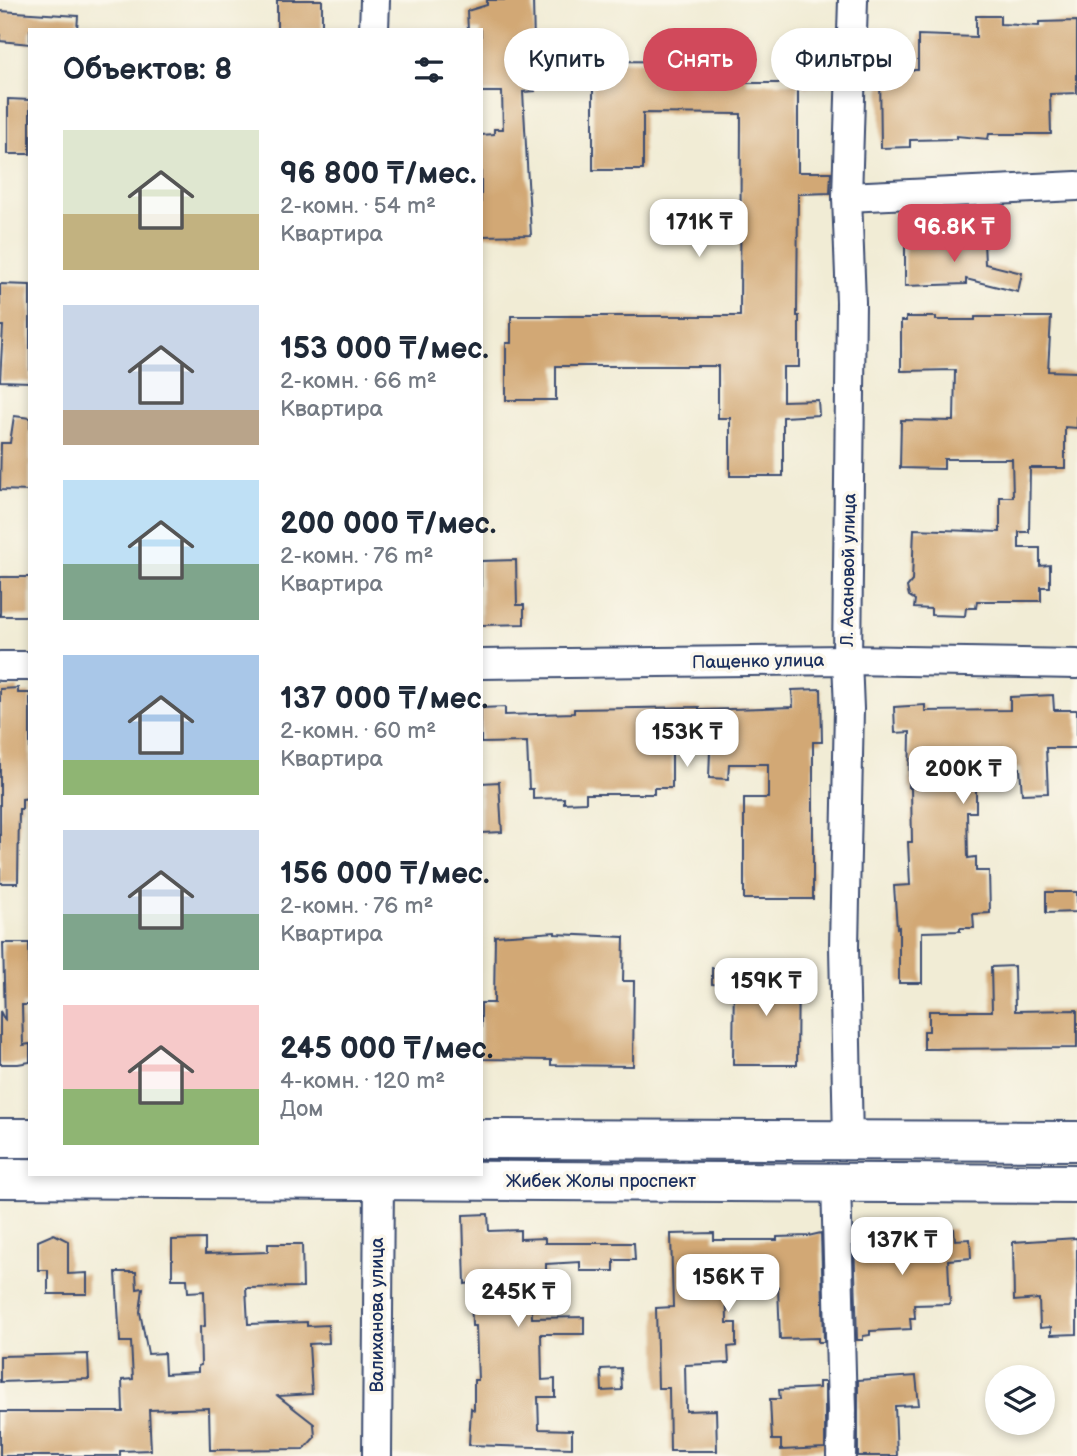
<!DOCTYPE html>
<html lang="ru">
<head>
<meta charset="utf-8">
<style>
  :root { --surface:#fff; --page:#f2f2f3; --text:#1f2937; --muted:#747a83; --accent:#d1495b }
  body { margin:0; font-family:"Balsamiq Sans",sans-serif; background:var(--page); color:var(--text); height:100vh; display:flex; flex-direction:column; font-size:26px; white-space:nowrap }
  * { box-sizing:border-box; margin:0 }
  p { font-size:23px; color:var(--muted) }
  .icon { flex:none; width:38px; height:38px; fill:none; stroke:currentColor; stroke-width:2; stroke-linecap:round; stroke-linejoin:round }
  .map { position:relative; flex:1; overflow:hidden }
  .panel { position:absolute; left:28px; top:28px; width:455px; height:1148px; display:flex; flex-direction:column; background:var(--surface); border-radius:0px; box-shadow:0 4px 10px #0003 }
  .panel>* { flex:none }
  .guide { position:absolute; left:504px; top:28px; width:467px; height:63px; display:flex; gap:14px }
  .controls { position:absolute; left:985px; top:1365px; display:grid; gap:14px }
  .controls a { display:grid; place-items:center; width:70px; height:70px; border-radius:50%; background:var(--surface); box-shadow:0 4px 10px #0003; font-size:35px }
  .price { position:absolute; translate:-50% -60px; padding:0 16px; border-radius:14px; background:#fff; color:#222; font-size:23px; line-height:46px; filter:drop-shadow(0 2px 4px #0008) }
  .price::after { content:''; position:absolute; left:50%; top:42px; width:21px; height:16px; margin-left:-10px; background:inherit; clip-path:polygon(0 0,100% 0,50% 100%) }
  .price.on { background:var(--accent); color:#fff }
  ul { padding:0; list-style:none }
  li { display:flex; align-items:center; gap:21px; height:175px; padding:0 35px }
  li span { display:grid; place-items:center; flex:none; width:196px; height:140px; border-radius:0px; color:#555 }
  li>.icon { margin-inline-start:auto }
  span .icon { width:84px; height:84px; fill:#fffc; stroke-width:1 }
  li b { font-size:30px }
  h2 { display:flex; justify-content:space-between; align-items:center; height:84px; padding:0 35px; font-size:30px }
  .pill { padding:0 24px; border-radius:32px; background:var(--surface); box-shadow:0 4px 10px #0003; font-size:24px; line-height:63px }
  .pill.on { background:var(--accent); color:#fff }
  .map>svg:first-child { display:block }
  .building { fill:#d2a874 }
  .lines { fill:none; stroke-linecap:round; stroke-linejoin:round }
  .minor-casing { stroke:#3b4b70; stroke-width:32 }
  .highway-casing { stroke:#3b4b70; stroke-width:42 }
  .minor { stroke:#fff; stroke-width:28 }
  .highway { stroke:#fff; stroke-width:38 }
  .labels { text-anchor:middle; stroke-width:7; stroke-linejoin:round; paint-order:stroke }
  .street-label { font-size:18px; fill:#1b2f5e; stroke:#fbf7ec }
</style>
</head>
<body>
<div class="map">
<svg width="1077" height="1456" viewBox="0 0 1077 1456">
  <rect width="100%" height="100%" fill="#fbf7ec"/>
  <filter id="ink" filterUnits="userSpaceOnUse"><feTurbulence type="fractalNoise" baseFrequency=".0143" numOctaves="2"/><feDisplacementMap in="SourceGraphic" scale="14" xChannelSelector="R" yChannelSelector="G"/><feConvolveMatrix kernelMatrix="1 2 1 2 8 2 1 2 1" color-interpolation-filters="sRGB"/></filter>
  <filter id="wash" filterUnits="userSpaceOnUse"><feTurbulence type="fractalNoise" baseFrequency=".00686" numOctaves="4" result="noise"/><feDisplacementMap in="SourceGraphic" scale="28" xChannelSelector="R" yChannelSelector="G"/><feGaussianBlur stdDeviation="1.57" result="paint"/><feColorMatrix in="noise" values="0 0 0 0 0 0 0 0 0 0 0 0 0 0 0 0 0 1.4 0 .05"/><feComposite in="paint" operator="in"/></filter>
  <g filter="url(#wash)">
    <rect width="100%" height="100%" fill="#f1ecd5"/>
    <g id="blocks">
      <!-- building -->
      <g class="building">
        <rect x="277" y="0" width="45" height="30"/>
        <path d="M487,0H533L535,91L523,92L531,235L481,236V135L494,134V129H503L502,92H481V30H468L467,11L487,5Z"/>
        <path d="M0,11L78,16L77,30H30V44L0,41Z"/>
        <path d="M976,16H1000V24L1039,26V22L1077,21V93L1050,94L1051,134H989L988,139L957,136V139L910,140V147L881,148L880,70H918V35L976,37Z"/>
        <path d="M593,61L747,62V83H798V172H831L830,193L798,194L797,316H799V367H783V401L818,400L819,415L783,417V476H730V418H718V366H556V400H506V343H511V316H740L741,114L643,113V170H593Z"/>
        <path d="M804,67H826V86L804,87Z"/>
        <path d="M8,99L30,100V154H8Z"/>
        <path d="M948,232L951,242L984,241L985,264L1022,273L1018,292L966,279V284L905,286V246L922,245V233Z"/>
        <path d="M0,284L30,285V382L0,381L3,326H0Z"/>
        <path d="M906,317H936V320H975V317H1051L1048,371L1077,372V428L1065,427V468H1030L1029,532H1019V548H1040V566L1050,565V587H1041V601H977L976,608H966L965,616L931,615V609L914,608L915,600L909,596L907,587L912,581L914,529L1000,532V497H1013L1012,459H944V469L900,468L901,420L954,421L955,370L901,371V321H906Z"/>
        <path d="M14,416L30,418V491L0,490L1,443H10Z"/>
        <path d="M516,560L517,605H524V624L481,625V561Z"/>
        <rect x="0" y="577" width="30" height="39"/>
        <path d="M18,688V693H30V798L22,799V809H19L18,883H0V689Z"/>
        <path d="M821,689L822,742H813V899H744V798H768V764H729L728,779L709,778L710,751H672V788H654V794H586V802L564,803V798L533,799V789H529L527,742L481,743V708L505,707V715L574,713V709L699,707V710L793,707L792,690Z"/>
        <path d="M1053,695L1054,710H1077V748H1046L1048,793L1022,794L1020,768L976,770V812H967L968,858L976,857V871H989L990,913L973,914L974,928H960V931L922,932V983H899V927L897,928L894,886L910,885L908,842H912L911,788H909L910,732L895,733L894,707L925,705V711L1010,710V697Z"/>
        <path d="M499,782L502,832L481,833V783Z"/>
        <path d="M1046,892H1077V912L1046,913Z"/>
        <path d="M555,932V934L624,937L623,981H634L633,1066L551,1065V1060L481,1059V1003H494L495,936Z"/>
        <path d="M3,943H29L30,1005H22L23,1045L30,1044V1062L18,1064H0V1011L5,1021Z"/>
        <path d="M773,966L798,967L797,1065H733L734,973H773Z"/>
        <path d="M1014,966L1015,1011L1077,1010V1048L924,1049V1031H929V1011H992L991,967Z"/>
        <path d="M712,968H733V985L712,984Z"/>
        <path d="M488,1214L489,1231L520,1230V1239L545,1238V1243H634L635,1260H614V1271H580V1262L546,1264V1278H531L532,1318L584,1317V1334H541L542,1380L555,1379V1397H538L539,1429L572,1430V1448L469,1445L471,1408L474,1410V1380H478L476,1326H472L471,1283L465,1284L463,1215Z"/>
        <path d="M954,1229L955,1240L970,1239L971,1258L948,1260L950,1304L914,1305L915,1318H910L911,1329L870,1331V1335L863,1336V1340H857L854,1238L902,1233L923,1239V1230Z"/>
        <path d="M714,1233V1240H777V1237L808,1236L821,1233L824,1342H818V1338L780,1339L778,1287L764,1289L763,1269H726L727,1323H736V1346L728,1347L729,1363L685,1365L686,1411L716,1410L717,1451H670L669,1388H658L656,1308L673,1307L671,1234Z"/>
        <path d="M54,1234L68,1241V1274L87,1273V1294H48V1270H38V1241Z"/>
        <path d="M1077,1238V1334L1051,1335V1327L1040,1328L1039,1299L1014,1301L1013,1242Z"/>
        <path d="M205,1239V1254L268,1252V1244H302L303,1287L246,1288L248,1324L307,1322V1326L328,1325L329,1343L309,1344L312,1394L278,1396L314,1424L315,1437L304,1449L210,1450L209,1408L149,1410L151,1450L120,1451V1456H0V1412H123L122,1380L133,1379L131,1342H120L116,1272H136L137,1289L143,1288L140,1312L148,1354L164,1353L165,1374L198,1372V1366L201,1365L200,1327L205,1326L204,1291L188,1292L187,1279H172V1240Z"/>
        <path d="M88,1354L89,1379L0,1382V1356Z"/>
        <path d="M621,1368L622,1390L602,1391L601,1369Z"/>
        <path d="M916,1376L919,1405L895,1406L897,1456H858V1380Z"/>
        <path d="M819,1382H825V1448L781,1450V1440H772L770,1399H780L779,1390L819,1388Z"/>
      </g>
    </g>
  </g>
  <g filter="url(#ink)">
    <use href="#blocks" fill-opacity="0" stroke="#3b4b70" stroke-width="2"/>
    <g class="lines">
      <defs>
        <g id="minor">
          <path d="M374,30L375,0"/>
          <path d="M847,197L1077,186"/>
          <path d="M481,664L847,660L1077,664"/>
          <path d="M0,666H30"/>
          <path d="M848,1141L844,946L849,709L847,660L851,302L847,197L853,0"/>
          <path d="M836,1182L842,1410L841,1456"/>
          <path d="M377,1456L379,1174"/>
        </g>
        <g id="highway">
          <path d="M0,1138H30"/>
          <path d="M481,1139L1077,1141"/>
          <path d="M0,1178L1077,1184"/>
        </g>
      </defs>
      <!-- minor casing -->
      <use href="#minor" class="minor-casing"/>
      <!-- highway casing -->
      <use href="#highway" class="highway-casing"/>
      <!-- minor -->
      <use href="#minor" class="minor"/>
      <!-- highway -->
      <use href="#highway" class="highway"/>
    </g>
  </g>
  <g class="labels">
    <!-- street labels -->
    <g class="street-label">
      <text transform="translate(848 570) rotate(-89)" y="6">Л. Асановой улица</text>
      <text transform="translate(758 661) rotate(-1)" y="6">Пащенко улица</text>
      <text x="601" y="1187">Жибек Жолы проспект</text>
      <text transform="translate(377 1315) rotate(-90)" y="6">Валиханова улица</text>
    </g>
  </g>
</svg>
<div class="controls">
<a><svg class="icon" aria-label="layers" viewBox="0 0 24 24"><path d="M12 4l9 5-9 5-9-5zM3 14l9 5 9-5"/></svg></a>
</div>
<b class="price" style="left:699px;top:259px">171K ₸</b>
<b class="price on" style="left:954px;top:264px">96.8K ₸</b>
<b class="price" style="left:687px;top:769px">153K ₸</b>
<b class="price" style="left:963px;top:806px">200K ₸</b>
<b class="price" style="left:766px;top:1018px">159K ₸</b>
<b class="price" style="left:902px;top:1277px">137K ₸</b>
<b class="price" style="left:728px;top:1314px">156K ₸</b>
<b class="price" style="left:518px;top:1329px">245K ₸</b>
<div class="guide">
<a class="pill">Купить</a>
<a class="pill on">Снять</a>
<a class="pill">Фильтры</a>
</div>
<section class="panel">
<h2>Объектов: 8<svg class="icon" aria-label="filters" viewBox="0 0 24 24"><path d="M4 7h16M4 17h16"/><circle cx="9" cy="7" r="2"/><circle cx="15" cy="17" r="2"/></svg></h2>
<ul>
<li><span style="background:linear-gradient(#dfe7d0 60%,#c2b280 0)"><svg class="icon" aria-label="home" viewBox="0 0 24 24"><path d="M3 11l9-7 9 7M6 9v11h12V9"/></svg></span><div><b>96 800 ₸/мес.</b><p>2-комн. · 54 m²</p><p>Квартира</p></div></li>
<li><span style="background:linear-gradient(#c9d6e8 75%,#b9a48a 0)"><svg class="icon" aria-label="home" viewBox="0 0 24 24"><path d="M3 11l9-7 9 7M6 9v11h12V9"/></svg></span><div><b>153 000 ₸/мес.</b><p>2-комн. · 66 m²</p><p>Квартира</p></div></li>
<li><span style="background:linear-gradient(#bfe0f5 60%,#7fa58c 0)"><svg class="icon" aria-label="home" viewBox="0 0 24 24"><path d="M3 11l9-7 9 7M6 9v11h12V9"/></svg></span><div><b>200 000 ₸/мес.</b><p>2-комн. · 76 m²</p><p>Квартира</p></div></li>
<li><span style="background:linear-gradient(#a9c7e8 75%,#8fb573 0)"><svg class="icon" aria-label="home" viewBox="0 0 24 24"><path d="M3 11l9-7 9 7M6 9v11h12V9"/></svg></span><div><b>137 000 ₸/мес.</b><p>2-комн. · 60 m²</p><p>Квартира</p></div></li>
<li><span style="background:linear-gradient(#c9d6e8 60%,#7fa58c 0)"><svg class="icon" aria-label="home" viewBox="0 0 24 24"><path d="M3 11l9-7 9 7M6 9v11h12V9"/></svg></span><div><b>156 000 ₸/мес.</b><p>2-комн. · 76 m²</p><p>Квартира</p></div></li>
<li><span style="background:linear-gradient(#f6c9c9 60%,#8fb573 0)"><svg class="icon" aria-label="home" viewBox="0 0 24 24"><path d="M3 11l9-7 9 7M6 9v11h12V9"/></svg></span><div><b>245 000 ₸/мес.</b><p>4-комн. · 120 m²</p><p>Дом</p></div></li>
</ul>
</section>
</div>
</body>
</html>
